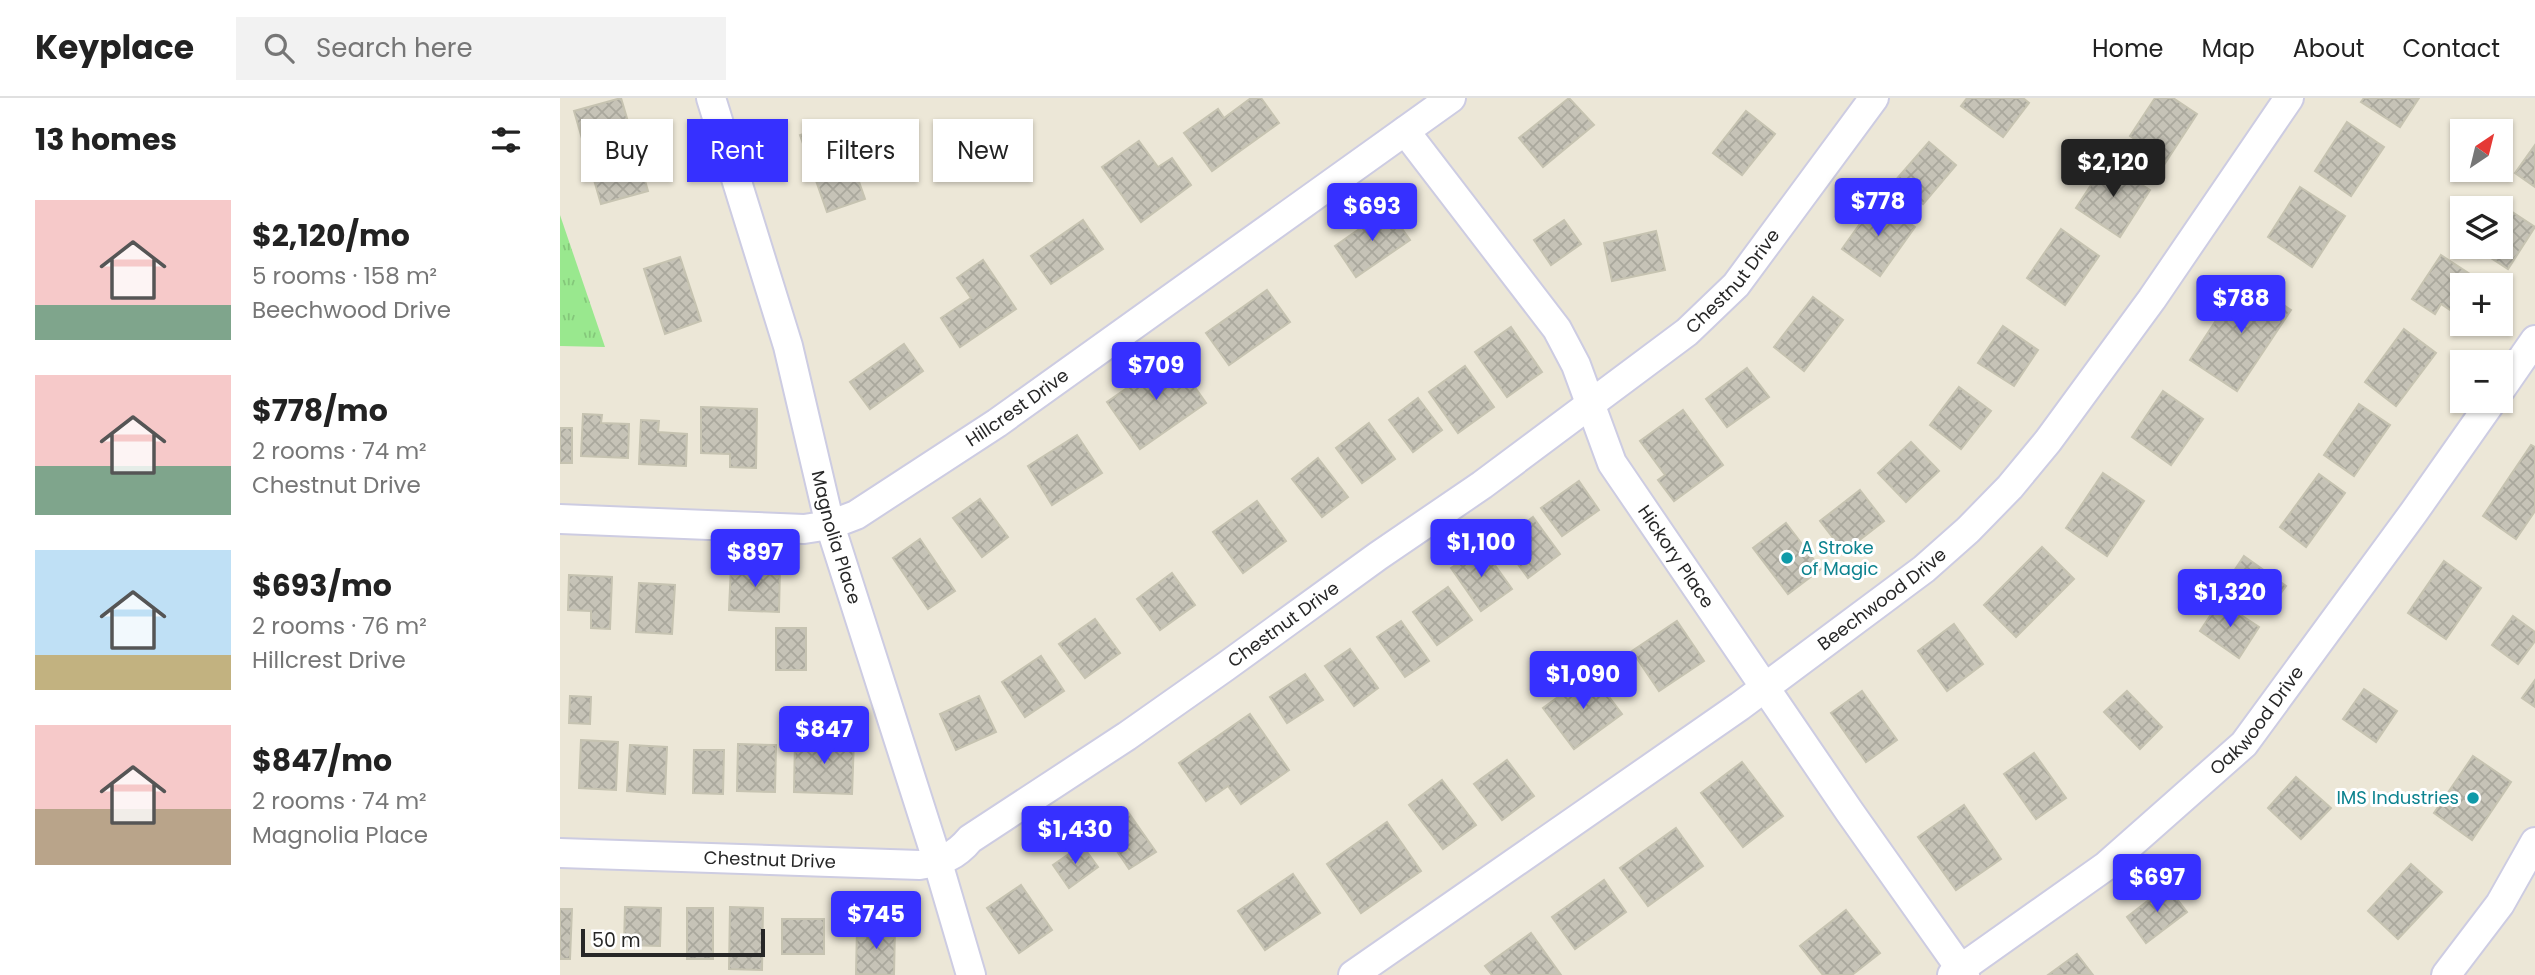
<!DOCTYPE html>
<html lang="en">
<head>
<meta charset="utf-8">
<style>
  :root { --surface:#fff; --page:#f2f2f2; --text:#222; --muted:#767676; --line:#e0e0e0; --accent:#3630ff }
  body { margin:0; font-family:Poppins,sans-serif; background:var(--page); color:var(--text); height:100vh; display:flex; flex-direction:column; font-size:26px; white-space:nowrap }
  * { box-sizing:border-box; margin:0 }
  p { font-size:23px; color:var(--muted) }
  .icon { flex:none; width:38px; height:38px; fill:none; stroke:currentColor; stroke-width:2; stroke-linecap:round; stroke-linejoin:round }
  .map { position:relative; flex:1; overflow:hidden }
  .details { display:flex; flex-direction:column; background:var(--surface); width:560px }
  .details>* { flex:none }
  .guide { position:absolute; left:21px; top:21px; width:665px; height:63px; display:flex; gap:14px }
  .needle { width:46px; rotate:35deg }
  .tools { position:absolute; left:1890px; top:21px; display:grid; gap:14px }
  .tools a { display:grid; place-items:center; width:63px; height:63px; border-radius:0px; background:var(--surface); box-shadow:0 2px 5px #0004; font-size:35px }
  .scale { position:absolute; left:21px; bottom:18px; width:184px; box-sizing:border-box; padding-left:7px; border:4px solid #272727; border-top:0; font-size:19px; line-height:24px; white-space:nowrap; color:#272727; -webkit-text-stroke:5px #fff; paint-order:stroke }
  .price { position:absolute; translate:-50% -60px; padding:0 16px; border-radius:7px; background:var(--accent); color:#fff; font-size:23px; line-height:46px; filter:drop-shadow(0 2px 4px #0008) }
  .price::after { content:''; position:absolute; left:50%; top:42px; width:21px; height:16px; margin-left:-10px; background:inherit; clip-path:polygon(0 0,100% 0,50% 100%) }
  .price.on { background:#222; color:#fff }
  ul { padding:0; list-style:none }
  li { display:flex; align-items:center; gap:21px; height:175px; padding:0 35px }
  li span { display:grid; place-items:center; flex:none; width:196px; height:140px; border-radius:0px; color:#555 }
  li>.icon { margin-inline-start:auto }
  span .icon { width:84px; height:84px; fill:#fffc; stroke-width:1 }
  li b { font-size:30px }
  h2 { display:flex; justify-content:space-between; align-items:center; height:84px; padding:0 35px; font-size:30px }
  .pill { padding:0 24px; border-radius:0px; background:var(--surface); box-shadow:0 2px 5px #0004; font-size:24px; line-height:63px }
  .pill.on { background:var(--accent); color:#fff }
  header { display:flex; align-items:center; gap:42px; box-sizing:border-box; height:98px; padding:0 35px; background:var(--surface); border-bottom:2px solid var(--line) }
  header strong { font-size:33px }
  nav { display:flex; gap:38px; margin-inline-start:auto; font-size:24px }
  .search { width:490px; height:63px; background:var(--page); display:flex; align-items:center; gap:18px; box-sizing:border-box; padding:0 24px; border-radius:0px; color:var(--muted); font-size:26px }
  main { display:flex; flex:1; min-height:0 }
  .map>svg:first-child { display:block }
  .park { fill:url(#park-tufts) }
  .building { fill:url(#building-cross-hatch); stroke:#c6c3b1; stroke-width:2 }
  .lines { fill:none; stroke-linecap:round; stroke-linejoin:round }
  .minor-casing { stroke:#cdcce2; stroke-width:32 }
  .minor { stroke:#fff; stroke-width:28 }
  .culture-dot { fill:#0f9aa8; stroke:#fff; stroke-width:2.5 }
  .labels { text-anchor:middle; stroke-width:6; stroke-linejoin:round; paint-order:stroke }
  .street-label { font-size:18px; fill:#272727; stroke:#fff }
  .culture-label { font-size:18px; fill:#0d838f; stroke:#fff; text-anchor:start }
</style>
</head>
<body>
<header>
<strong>Keyplace</strong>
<div class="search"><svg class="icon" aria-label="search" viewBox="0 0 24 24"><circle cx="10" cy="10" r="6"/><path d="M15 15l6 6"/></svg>Search here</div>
<nav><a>Home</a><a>Map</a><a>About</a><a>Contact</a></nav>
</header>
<main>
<section class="details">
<h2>13 homes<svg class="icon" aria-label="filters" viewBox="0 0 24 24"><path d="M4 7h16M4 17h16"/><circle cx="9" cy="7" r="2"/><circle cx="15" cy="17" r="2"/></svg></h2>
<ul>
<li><span style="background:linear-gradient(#f6c9c9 75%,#7fa58c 0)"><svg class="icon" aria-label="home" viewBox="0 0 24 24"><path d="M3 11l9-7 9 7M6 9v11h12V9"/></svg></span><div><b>$2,120/mo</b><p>5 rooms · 158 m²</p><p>Beechwood Drive</p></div></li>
<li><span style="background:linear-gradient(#f6c9c9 65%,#7fa58c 0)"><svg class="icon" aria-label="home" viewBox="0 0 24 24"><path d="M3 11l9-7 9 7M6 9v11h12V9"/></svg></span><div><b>$778/mo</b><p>2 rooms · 74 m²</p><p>Chestnut Drive</p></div></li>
<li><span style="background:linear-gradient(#bfe0f5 75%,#c2b280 0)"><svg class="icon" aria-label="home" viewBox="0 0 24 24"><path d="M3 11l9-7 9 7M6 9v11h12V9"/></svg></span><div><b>$693/mo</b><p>2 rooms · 76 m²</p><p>Hillcrest Drive</p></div></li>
<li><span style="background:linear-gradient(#f6c9c9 60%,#b9a48a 0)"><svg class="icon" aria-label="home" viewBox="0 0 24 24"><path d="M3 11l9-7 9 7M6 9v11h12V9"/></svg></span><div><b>$847/mo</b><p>2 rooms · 74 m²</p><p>Magnolia Place</p></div></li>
</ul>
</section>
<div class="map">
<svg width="1975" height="877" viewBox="0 0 1975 877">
  <defs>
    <pattern id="park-tufts" width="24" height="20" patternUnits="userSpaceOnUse" patternTransform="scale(1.75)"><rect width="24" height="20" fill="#99e88e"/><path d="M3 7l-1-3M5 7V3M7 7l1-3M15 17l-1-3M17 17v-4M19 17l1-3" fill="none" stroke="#84c77a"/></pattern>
    <pattern id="building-cross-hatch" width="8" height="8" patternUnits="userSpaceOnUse" patternTransform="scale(1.75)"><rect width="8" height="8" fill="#c6c3b7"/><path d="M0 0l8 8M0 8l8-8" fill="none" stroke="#aaa89d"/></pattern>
  </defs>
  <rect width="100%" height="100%" fill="#ece7d7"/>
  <!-- park -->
  <path class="park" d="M0,117L45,249L0,248Z"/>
  <!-- building -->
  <g class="building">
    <path d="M61,0L69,27L79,24L88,56L78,58L88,93L41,106L14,13Z"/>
    <path d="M691,0H701L719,25L652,73L624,35L658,11L664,20Z"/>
    <path d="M1009,0L1034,27L983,69L959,40Z"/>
    <path d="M1407,0H1463L1469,5L1443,39L1401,8Z"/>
    <path d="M1595,0H1613L1637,16L1596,79L1568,60L1579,44L1570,38Z"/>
    <path d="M1804,0H1859L1840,29L1801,4Z"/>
    <path d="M1186,13L1215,36L1182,77L1153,55Z"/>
    <path d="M278,24L305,101L267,114L240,37Z"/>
    <path d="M1787,24L1824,49L1791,98L1755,73Z"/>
    <path d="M579,43L598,69L612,60L631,87L581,124L542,69Z"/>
    <path d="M1369,44L1396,67L1363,106L1335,83Z"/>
    <path d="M1975,47V89L1955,75Z"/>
    <path d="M1546,64L1590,92L1560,139L1516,110Z"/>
    <path d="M1740,89L1785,118L1752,169L1708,139Z"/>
    <path d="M1931,100L1975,129L1948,171L1914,149H1941V110H1924Z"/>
    <path d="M1317,102L1355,129L1320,178L1282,151Z"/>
    <path d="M828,111L850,142L796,179L775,148Z"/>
    <path d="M523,122L543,151L491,186L471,158Z"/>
    <path d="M1004,122L1021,146L991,167L974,142Z"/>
    <path d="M1501,131L1539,158L1505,207L1467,180Z"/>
    <path d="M1096,133L1105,172L1052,183L1044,145Z"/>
    <path d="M1881,157L1925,186L1902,187V220L1881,206L1875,216L1852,201Z"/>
    <path d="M120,159L141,223L105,236L84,171Z"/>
    <path d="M423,162L456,211L400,249L381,220L411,200L397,180Z"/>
    <path d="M1684,180L1731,212L1677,293L1630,262Z"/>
    <path d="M707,192L730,224L669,267L646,235Z"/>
    <path d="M1253,199L1283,222L1244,273L1214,249Z"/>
    <path d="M1443,228L1478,252L1454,288L1418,265Z"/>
    <path d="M951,229L982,274L947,299L915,254Z"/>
    <path d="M1844,231L1876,255L1836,308L1805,284Z"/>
    <path d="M344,246L363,273L310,311L290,284Z"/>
    <path d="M613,258L646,305L580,351L547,304Z"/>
    <path d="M905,268L934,309L898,335L869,294Z"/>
    <path d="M1187,270L1209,299L1167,329L1146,301Z"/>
    <path d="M1399,289L1431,313L1401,351L1370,327Z"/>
    <path d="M1603,293L1643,321L1611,367L1572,339Z"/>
    <path d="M858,300L882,332L853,354L829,322Z"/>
    <path d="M1799,306L1830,327L1794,378L1764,357Z"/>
    <path d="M141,309L197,311L196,370L170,369V356L141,355Z"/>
    <path d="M1123,312L1163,367L1114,403L1098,382L1105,377L1080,343Z"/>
    <path d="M23,316L42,317L41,325L69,326L68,360L21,358Z"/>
    <path d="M81,322L99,323L98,334L127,336L126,368L79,366Z"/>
    <path d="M809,325L835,361L802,385L776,350Z"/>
    <rect x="0" y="330" width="12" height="35"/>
    <path d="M517,337L542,375L492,407L468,368Z"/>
    <path d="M1351,344L1379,373L1346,404L1318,375Z"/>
    <path d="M1971,347L1975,349V413L1956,441L1923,418Z"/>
    <path d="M758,360L788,399L762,419L732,381Z"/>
    <path d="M1543,375L1584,403L1547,458L1506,430Z"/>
    <path d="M1759,376L1785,395L1746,449L1720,429Z"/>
    <path d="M1019,383L1039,412L1002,438L981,410Z"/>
    <path d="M1300,392L1324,423L1284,454L1260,423Z"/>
    <path d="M420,401L448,439L422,459L393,420Z"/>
    <path d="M697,403L726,443L683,475L653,434Z"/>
    <path d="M973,419L1000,456L968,480L941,443Z"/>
    <path d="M1226,425L1261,471L1228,496L1193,450Z"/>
    <path d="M360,441L395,493L368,511L333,460Z"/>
    <path d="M922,449L952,491L921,513L891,470Z"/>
    <path d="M1482,449L1514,481L1456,539L1424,507Z"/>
    <path d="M1684,458L1726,488L1707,514L1666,485Z"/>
    <path d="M1884,463L1921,490L1886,541L1848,515Z"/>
    <path d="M171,468L220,469L219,514L169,512Z"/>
    <path d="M612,475L635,507L600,532L577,501Z"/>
    <path d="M9,477L52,479L50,531L31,530V513L8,512Z"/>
    <path d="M79,485L115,487L112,536L76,534Z"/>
    <path d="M888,489L912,522L877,547L853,514Z"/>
    <path d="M1660,503L1699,529L1679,560L1640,533Z"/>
    <path d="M1953,518L1975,534V543L1958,566L1932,547Z"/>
    <path d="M535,521L560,555L525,580L499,546Z"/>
    <path d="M841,523L869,563L845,579L817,539Z"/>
    <path d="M1117,523L1144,563L1099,593L1072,553Z"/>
    <path d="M1394,526L1423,566L1387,593L1358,553Z"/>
    <rect x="216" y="530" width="30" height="42"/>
    <path d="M790,551L818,590L794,608L765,568Z"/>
    <path d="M481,558L504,593L465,619L442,584Z"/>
    <path d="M1031,575L1062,616L1014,651L983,610Z"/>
    <path d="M745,576L763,602L727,625L710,599Z"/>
    <path d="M1975,582V609L1962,600Z"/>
    <path d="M1804,591L1837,613L1816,644L1783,621Z"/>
    <path d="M1302,593L1337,642L1306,664L1271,615Z"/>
    <path d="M1567,593L1602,629L1580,651L1544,614Z"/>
    <path d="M10,598L31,599L30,626L9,625Z"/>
    <path d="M419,598L436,634L396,652L380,616Z"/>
    <path d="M690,616L729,672L681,706L668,688L646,703L619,665Z"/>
    <path d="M235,640L294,642L292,696L234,694Z"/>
    <path d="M21,642L58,644L56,692L19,690Z"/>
    <path d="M178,646L216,647L215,694L177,693Z"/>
    <path d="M70,647L107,649L105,696L67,693Z"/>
    <path d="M134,652H164L163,696L133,695Z"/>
    <path d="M1474,655L1506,700L1476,721L1444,676Z"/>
    <path d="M1913,658L1951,684L1912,742L1874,715Z"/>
    <path d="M947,662L974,698L942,722L914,686Z"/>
    <path d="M1182,664L1223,718L1183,749L1141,695Z"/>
    <path d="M1736,679L1771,710L1741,741L1708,710Z"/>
    <path d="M882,682L916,727L883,751L849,707Z"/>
    <path d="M1404,707L1441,761L1396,792L1358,739Z"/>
    <path d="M566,711L596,754L569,771L540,728Z"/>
    <path d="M827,724L861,773L801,815L767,766Z"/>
    <path d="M1116,730L1143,768L1088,808L1060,770Z"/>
    <path d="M522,747L538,769L509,790L493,767Z"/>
    <path d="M1851,766L1882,794L1838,841L1808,813Z"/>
    <path d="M733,776L760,815L705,852L678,813Z"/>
    <path d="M1044,782L1066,814L1015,851L992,819Z"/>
    <path d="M461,787L492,832L459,855L427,810Z"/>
    <path d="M1607,788L1627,814L1586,845L1567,819Z"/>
    <path d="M65,809L101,810L100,848L64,847Z"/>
    <path d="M170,809L203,810L202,872L169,871Z"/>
    <rect x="127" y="810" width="26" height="51"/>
    <path d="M0,811H12L10,861H0Z"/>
    <path d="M1286,812L1320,855L1292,877H1263L1240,848Z"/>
    <rect x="222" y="821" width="42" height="35"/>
    <path d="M297,829L335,830L334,877L296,876Z"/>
    <path d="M971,835L1001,877H932L925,868Z"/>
    <path d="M1517,856L1533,877H1488Z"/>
  </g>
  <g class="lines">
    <defs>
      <g id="minor">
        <path id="s1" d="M151,0L228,248L270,427L378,765L411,877"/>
        <path id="s2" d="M845,33L997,231L1016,267L1052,365L1289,713L1405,877"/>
        <path d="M1941,291L1975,242"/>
        <path id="s3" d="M0,421L244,431L270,427L296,417L437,325L891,0"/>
        <path id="s4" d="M0,755L360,767C381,764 396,758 410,741L567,638L665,569L818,458L922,387L1127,234L1176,187L1314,0"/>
        <path id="s5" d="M793,877L1180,608L1364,471L1408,432L1450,389L1488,343L1592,201L1729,0"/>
        <path id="s6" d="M1392,877L1546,768L1684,646L1854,414L1932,303"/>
        <path d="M1886,877L1940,806L1975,744"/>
      </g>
    </defs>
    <!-- minor casing -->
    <use href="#minor" class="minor-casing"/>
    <!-- minor -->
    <use href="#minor" class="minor"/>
  </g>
  <!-- markers -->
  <g class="culture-dot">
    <circle cx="1227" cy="460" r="7"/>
    <circle cx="1913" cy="700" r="7"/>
  </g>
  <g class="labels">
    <!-- street labels -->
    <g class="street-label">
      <text dy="6" stroke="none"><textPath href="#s4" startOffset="1365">Chestnut Drive</textPath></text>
      <text dy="6" stroke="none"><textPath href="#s3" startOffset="492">Hillcrest Drive</textPath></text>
      <text dy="6" stroke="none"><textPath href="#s1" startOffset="457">Magnolia Place</textPath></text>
      <text dy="6" stroke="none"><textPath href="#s2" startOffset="508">Hickory Place</textPath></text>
      <text dy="6" stroke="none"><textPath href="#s5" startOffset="649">Beechwood Drive</textPath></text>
      <text dy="6" stroke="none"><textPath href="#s4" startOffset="798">Chestnut Drive</textPath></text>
      <text dy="6" stroke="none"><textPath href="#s6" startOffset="399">Oakwood Drive</textPath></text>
      <text dy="6" stroke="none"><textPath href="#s4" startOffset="210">Chestnut Drive</textPath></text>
    </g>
    <!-- culture labels -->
    <g class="culture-label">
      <text x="1241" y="456">A Stroke<tspan x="1241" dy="21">of Magic</tspan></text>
      <text x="1899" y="706" text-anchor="end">IMS Industries</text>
    </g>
  </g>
</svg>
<div class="tools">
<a><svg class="needle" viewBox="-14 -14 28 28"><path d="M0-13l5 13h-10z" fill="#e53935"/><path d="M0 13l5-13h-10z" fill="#767676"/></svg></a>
<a><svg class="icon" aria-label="layers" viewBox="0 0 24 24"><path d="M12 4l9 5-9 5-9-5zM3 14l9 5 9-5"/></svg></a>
<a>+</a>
<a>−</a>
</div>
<div class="scale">50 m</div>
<b class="price on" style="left:1553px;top:101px">$2,120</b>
<b class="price" style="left:1318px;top:140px">$778</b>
<b class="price" style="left:812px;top:145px">$693</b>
<b class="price" style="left:1681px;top:237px">$788</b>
<b class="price" style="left:596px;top:304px">$709</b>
<b class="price" style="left:921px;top:481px">$1,100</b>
<b class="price" style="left:195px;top:491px">$897</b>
<b class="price" style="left:1670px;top:531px">$1,320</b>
<b class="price" style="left:1023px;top:613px">$1,090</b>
<b class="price" style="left:264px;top:668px">$847</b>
<b class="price" style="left:515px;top:768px">$1,430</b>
<b class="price" style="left:1597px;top:816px">$697</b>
<b class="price" style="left:316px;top:853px">$745</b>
<div class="guide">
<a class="pill">Buy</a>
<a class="pill on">Rent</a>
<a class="pill">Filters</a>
<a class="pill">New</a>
</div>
</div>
</main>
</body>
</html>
